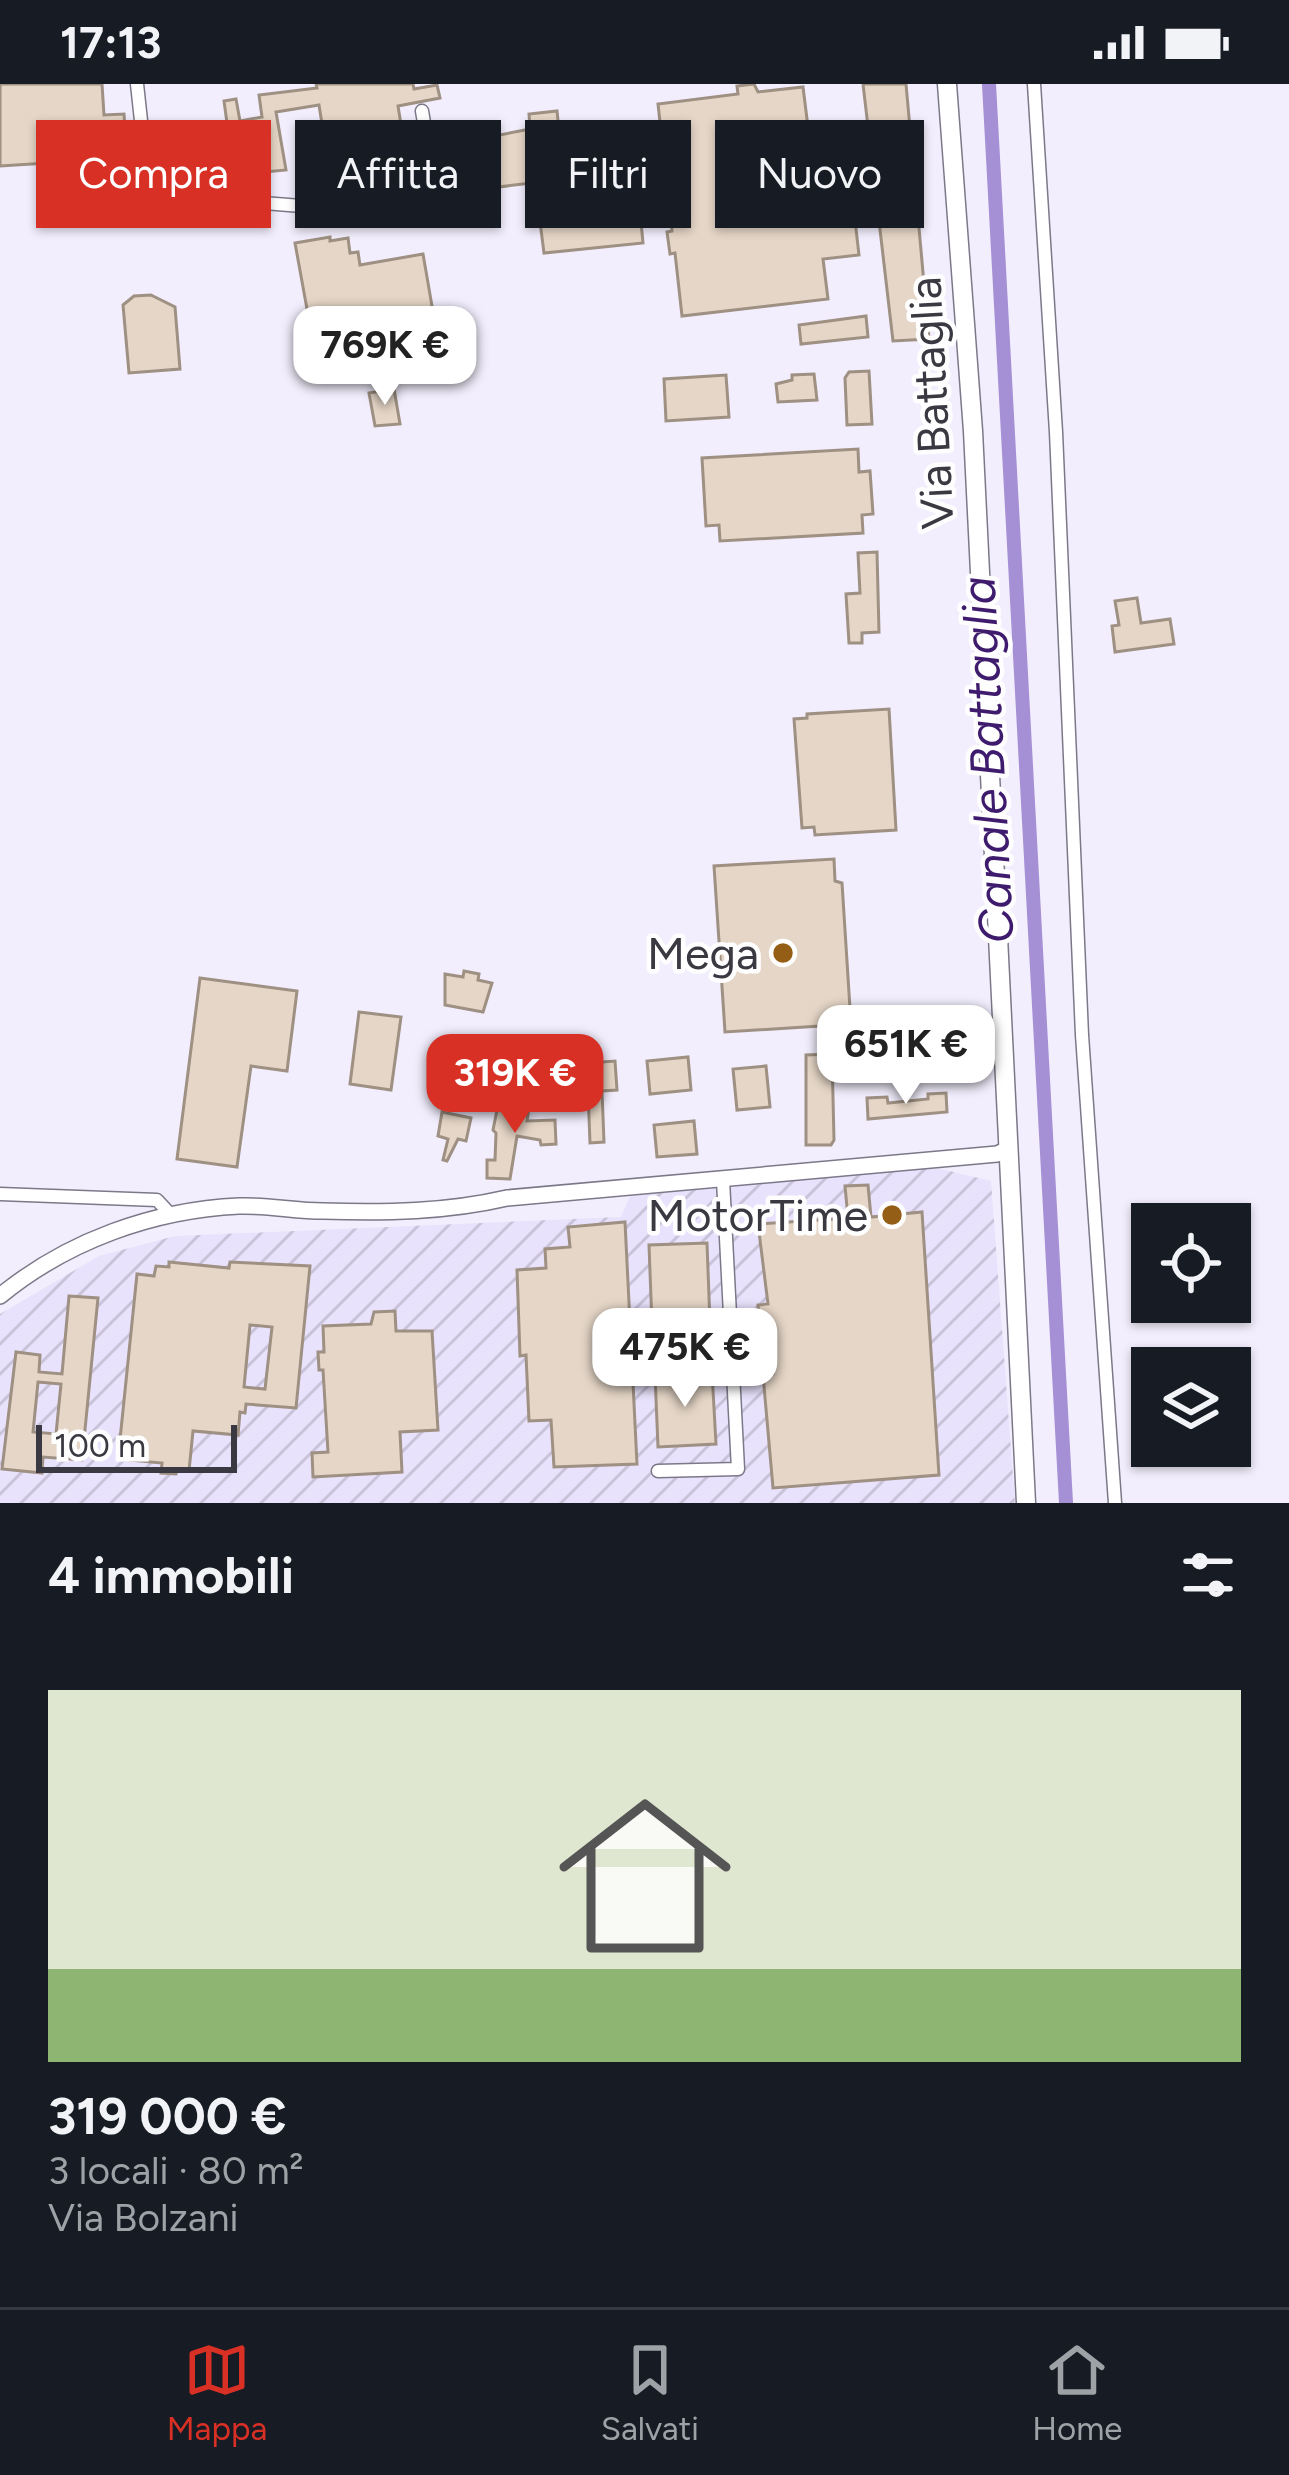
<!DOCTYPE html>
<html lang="it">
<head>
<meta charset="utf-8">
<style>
  :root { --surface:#171b24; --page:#242831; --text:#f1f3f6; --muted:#9ea1a6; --line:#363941; --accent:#d93025 }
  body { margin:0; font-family:Figtree,sans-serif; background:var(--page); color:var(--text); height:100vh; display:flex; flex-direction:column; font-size:45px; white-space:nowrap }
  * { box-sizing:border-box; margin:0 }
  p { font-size:39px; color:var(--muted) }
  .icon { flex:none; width:66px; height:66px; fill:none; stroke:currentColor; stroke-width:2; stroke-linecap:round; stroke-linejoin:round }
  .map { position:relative; height:1419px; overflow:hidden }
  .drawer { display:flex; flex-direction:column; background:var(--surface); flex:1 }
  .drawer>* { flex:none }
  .top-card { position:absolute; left:36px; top:36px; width:1218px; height:108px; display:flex; gap:24px }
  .tools { position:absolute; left:1131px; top:1119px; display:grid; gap:24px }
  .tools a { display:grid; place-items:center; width:120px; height:120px; border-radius:0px; background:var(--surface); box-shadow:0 3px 9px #0004; font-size:60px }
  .scale { position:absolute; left:36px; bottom:30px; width:201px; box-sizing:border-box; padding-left:12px; border:6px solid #3a3840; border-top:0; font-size:33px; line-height:42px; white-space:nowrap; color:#3a3840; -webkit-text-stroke:9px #fefefe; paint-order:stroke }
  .price { position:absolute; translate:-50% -102px; padding:0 27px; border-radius:24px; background:#fff; color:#222; font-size:39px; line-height:78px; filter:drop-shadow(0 3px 6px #0008) }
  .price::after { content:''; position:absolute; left:50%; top:72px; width:36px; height:27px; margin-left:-18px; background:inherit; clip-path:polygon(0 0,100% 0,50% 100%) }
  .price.on { background:var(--accent); color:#fff }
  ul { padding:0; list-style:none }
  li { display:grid; align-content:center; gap:24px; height:636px; padding:0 48px }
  li span { display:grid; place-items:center; height:372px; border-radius:0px; color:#555 }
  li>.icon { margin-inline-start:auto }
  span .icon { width:216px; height:216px; fill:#fffc; stroke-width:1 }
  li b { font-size:51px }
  h2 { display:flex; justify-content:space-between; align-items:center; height:144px; padding:0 48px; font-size:51px }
  .tag { padding:0 42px; border-radius:0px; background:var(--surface); box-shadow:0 3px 9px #0004; font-size:42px; line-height:108px }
  .tag.on { background:var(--accent); color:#fff }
  .status { display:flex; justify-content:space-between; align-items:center; height:84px; padding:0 60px; background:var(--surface); direction:ltr }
  .status svg { height:33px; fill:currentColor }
  .menu { display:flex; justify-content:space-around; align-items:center; height:168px; border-top:3px solid var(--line); background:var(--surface); font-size:33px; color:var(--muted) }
  .menu a { display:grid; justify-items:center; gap:6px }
  .menu .on { color:var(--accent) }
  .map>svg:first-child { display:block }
  .industrial { fill:url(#industrial-furrows) }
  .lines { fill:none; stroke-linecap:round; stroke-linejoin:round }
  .canal { stroke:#a58fd5; stroke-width:14 }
  .building { fill:#e5d6c7; stroke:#9e9082; stroke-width:3; fill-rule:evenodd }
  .minor-casing { stroke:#7c7889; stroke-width:15 }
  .tertiary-casing { stroke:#7c7889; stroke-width:18 }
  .primary-casing { stroke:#7c7889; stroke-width:21 }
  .minor { stroke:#fff; stroke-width:12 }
  .tertiary { stroke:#fff; stroke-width:15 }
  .primary { stroke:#fff; stroke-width:18 }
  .poi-dot { fill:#955e17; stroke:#fefefe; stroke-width:4.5 }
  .labels { text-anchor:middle; stroke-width:9; stroke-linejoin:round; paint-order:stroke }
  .street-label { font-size:45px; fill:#3a3840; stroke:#fefefe }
  .poi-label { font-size:45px; fill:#3a3840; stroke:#fefefe; text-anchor:end }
  .water-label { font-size:48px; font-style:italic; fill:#3e1b6d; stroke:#fefefe }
</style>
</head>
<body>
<div class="status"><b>17:13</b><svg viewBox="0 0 49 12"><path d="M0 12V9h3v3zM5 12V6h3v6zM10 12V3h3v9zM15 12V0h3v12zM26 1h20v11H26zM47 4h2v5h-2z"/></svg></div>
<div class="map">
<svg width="1289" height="1419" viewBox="0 0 1289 1419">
  <defs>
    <pattern id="industrial-furrows" width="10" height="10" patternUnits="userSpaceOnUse" patternTransform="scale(3)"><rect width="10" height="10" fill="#e9e2fc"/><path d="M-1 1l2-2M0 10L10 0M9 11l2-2" fill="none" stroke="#c9c3d9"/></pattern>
  </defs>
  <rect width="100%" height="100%" fill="#f2eefd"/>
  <!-- industrial -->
  <path class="industrial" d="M937,1084L991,1097L1015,1419H0V1230L99,1172L175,1152L621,1133L630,1112Z"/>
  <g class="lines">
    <!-- canal -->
    <path class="canal" d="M989,0L1066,1419"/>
  </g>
  <!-- building -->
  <g class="building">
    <path d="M0,0H102L104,31L124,30L127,74L0,82Z"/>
    <path d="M316,0H413L414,5L437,1L440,14L398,22L406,72L329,84L319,21L276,28L286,86L233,91L231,82L190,87L183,44L227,39L224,17L236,15L240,37L262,33L259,11L317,4Z"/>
    <path d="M754,0L758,8L803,3L808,43L844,39L859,171L823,175L828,215L682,232L675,169L670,170L667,148L672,147L658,20L738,10L737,2Z"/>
    <path d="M863,0H906L929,255L893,257Z"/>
    <path d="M557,27L559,46L586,43L587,56L620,52L624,93L592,97L591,92L490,104L484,54L530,45L529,30Z"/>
    <path d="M639,119L640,127L649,126L650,138H641L643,159L544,169L539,130Z"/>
    <path d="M330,153V157L348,154L350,169L358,168L360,181L423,170L437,251L449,249L456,291L396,292L392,268L364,273L363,266L344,270L343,264L315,269L295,159Z"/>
    <path d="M151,211L175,223L180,285L129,289L123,221L134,212Z"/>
    <path d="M866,232L868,253L801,260L799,241Z"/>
    <path d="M869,287L872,340L847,341L845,294L849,288Z"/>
    <path d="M814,290L817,316L778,318L776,300L792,296V291Z"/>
    <path d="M726,291L729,333L666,337L664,295Z"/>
    <path d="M394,305L400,340L375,342L369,309Z"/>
    <path d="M858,365L859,388L870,387L873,430L862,431L863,449L720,457L719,441L706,442L702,374Z"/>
    <path d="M877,468L879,548L862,549V559H849L846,510L860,509L858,469Z"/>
    <path d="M1137,514L1141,539L1170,535L1174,560L1115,568L1112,542L1119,541L1115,517Z"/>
    <path d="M889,625L896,746L815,751L814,743L802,744L794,635L807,634V630Z"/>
    <path d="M834,775L835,797L842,799L851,940L725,948L714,782Z"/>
    <path d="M464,887L479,890L478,896L492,899L483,928L445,921V890L463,893Z"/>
    <path d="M200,894L297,907L287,987L251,982L237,1083L177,1075Z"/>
    <path d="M359,928L401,933L391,1006L350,1000Z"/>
    <path d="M832,970L834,1056L831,1061H806V971Z"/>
    <path d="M688,973L691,1006L650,1010L647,977Z"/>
    <path d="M615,977L617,1006L602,1007L604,1058L590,1059L588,1008L577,1009L574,980Z"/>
    <path d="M766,982L770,1023L737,1026L733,985Z"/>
    <path d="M946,1009L947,1028L868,1035L867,1014L887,1013L888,1019L928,1015V1010Z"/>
    <path d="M499,1016L529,1023L527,1037L555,1036L556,1060L541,1061L540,1056L517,1052L510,1095L487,1094V1076H495L496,1049L493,1046Z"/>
    <path d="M442,1028L471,1034L466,1057L458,1055L447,1077L443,1076L448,1055L438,1052Z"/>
    <path d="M694,1037L697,1070L657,1073L654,1041Z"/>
    <path d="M868,1101L871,1133L922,1128L939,1391L773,1404L763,1291L773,1290L771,1264L762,1265L758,1221L768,1220L758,1140L848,1134L845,1102Z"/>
    <path d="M625,1138L637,1380L554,1383L551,1336L529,1337L526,1271L520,1272L517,1186L546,1184L545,1165L570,1163L568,1143Z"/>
    <path d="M707,1159L711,1266L653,1268L649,1161Z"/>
    <path d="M169,1178L229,1184L230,1178L310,1182L296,1324L246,1320L245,1329L240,1328L238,1351L193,1347L189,1387L177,1386L176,1390L161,1389L162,1379L118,1375L137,1190L154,1192L156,1182L169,1183ZM250,1241L272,1243L265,1305L244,1303Z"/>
    <path d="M69,1212L98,1214L82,1376L43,1373L42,1389L2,1385L16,1268L40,1271L39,1288L62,1290ZM38,1298L61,1300L56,1350L33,1348Z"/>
    <path d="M395,1227L396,1247H432L438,1346L400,1348L402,1388L313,1393L312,1369L328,1368L323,1286H319L318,1268H324L323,1242L371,1240L374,1228Z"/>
    <path d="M712,1288L716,1360L658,1363L655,1291Z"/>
  </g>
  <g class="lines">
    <defs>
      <g id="minor">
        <path d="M137,0L149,110L440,133L422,27"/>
        <path d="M1034,0L1056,348L1082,951L1115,1419"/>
        <path d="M0,1110L157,1116L171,1131"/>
        <path d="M658,1387L738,1385L723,1096"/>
      </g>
      <path id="tertiary" d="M0,1212C67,1157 153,1126 239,1122C267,1121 295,1127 323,1127C385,1129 447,1128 507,1114L997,1070L1008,1065"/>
      <path id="primary" d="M947,0L973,347L1026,1419"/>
    </defs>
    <!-- minor casing -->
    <use href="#minor" class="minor-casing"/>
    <!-- tertiary casing -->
    <use href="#tertiary" class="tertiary-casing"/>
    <!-- primary casing -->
    <use href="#primary" class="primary-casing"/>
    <!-- minor -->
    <use href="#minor" class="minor"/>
    <!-- tertiary -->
    <use href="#tertiary" class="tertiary"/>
    <!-- primary -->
    <use href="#primary" class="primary"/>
  </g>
  <!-- markers -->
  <g class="poi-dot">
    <circle cx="783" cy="869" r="12"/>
    <circle cx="892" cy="1131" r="12"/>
  </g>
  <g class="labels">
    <!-- street labels -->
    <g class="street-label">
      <text transform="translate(931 319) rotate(-93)" y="16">Via Battaglia</text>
    </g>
    <!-- poi labels -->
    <g class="poi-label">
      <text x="759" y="885">Mega</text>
      <text x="868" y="1147">MotorTime</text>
    </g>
    <!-- water labels -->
    <g class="water-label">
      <text transform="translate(987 676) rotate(-93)" y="17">Canale Battaglia</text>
    </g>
  </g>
</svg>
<div class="tools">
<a><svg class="icon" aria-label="locate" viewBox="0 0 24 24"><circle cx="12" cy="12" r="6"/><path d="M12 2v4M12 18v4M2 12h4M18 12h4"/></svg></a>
<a><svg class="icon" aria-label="layers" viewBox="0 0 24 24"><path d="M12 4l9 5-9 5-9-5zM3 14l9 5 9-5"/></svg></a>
</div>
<div class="scale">100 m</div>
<b class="price" style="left:385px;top:324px">769K €</b>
<b class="price" style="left:906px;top:1023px">651K €</b>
<b class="price on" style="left:515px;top:1052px">319K €</b>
<b class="price" style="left:685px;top:1326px">475K €</b>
<div class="top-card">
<a class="tag on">Compra</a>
<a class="tag">Affitta</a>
<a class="tag">Filtri</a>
<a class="tag">Nuovo</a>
</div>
</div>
<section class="drawer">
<h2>4 immobili<svg class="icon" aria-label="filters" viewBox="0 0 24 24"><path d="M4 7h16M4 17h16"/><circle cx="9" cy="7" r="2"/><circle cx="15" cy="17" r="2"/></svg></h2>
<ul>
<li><span style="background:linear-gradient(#dfe7d0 75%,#8fb573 0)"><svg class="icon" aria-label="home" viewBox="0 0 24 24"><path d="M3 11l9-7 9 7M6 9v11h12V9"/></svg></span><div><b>319 000 €</b><p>3 locali · 80 m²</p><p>Via Bolzani</p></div></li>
</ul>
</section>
<nav class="menu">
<a class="on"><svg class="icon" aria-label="map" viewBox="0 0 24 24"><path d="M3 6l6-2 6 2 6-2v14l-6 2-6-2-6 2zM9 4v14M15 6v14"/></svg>Mappa</a>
<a><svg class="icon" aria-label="saved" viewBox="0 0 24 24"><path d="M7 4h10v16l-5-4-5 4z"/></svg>Salvati</a>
<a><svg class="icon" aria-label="home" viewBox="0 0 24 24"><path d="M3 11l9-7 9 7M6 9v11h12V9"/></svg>Home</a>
</nav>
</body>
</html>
